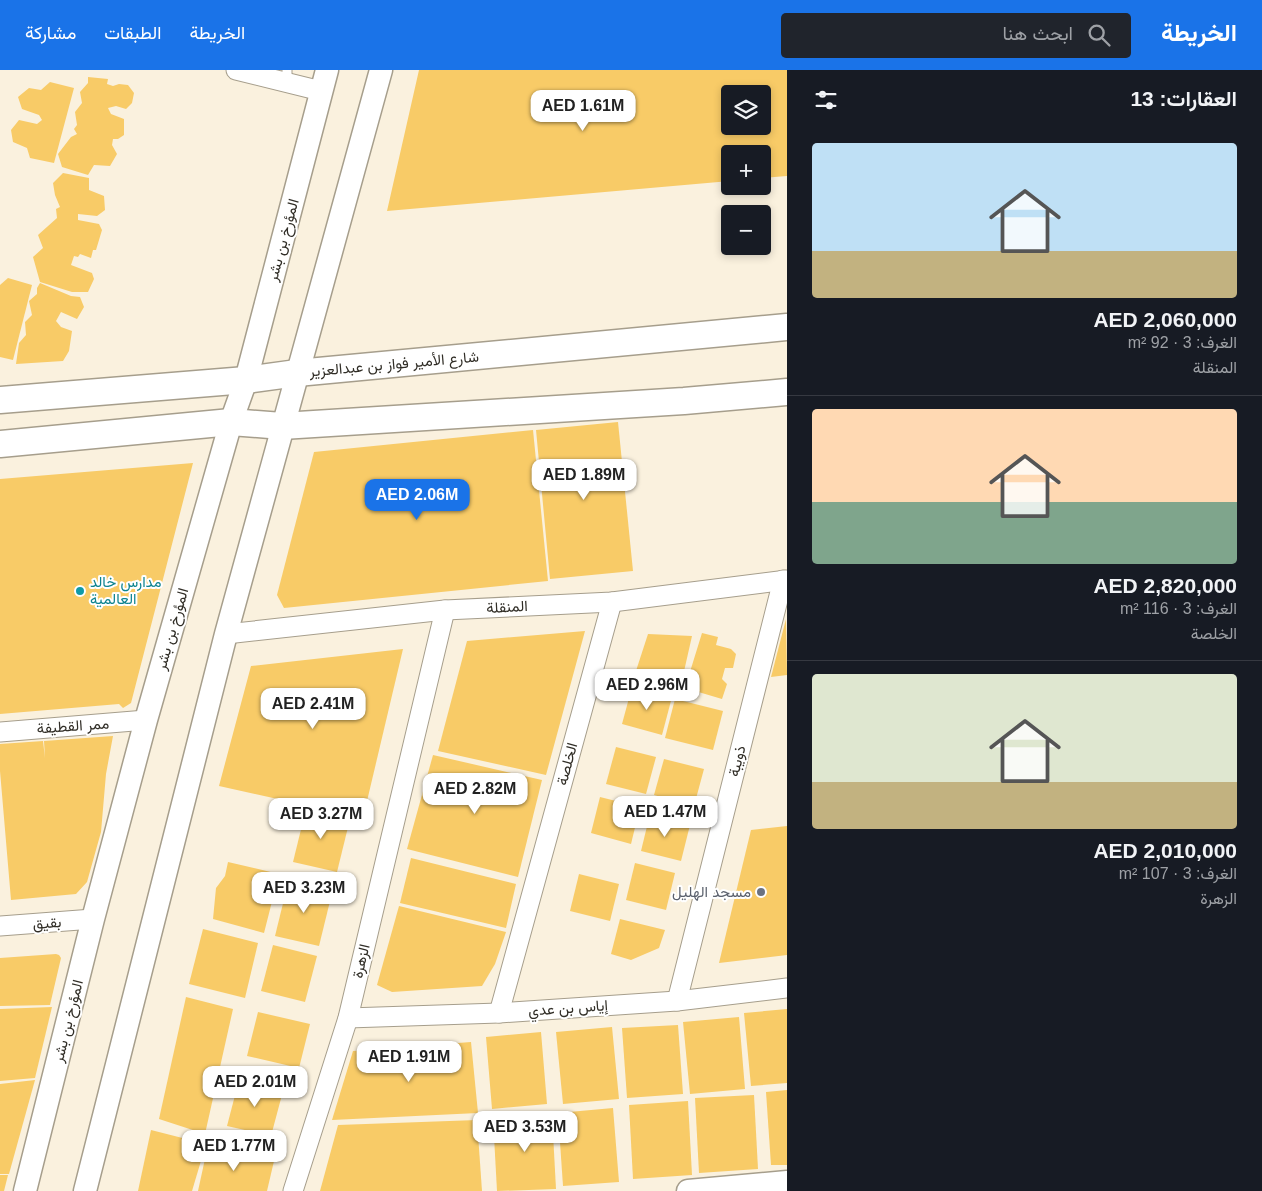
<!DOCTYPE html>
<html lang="ar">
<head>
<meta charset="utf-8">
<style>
  :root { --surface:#171b24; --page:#20242c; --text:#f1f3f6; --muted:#9ea1a6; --line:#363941; --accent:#1a73e8 }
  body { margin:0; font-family:Helvetica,Vazirmatn,sans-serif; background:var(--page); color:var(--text); direction:rtl; height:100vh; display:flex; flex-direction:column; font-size:19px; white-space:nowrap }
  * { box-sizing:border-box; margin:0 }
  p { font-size:16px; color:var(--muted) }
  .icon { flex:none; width:28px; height:28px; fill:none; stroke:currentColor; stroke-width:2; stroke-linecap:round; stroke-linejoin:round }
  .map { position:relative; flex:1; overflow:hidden; direction:ltr }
  .details { display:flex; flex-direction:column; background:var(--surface); width:475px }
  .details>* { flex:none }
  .buttons { position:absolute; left:721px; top:15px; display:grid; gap:10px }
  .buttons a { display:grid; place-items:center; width:50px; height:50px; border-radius:5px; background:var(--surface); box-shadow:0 2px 8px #0003; font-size:25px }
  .price { position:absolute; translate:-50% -42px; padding:0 11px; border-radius:10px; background:#fff; color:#222; font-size:16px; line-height:32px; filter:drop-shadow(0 1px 2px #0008) }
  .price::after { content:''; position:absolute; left:50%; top:30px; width:15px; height:11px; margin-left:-8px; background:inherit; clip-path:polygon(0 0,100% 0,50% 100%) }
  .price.selected { background:var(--accent); color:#fff }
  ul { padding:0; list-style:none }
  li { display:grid; align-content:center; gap:10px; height:265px; padding:0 25px }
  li+li { border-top:1px solid var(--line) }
  li span { display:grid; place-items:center; height:155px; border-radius:5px; color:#555 }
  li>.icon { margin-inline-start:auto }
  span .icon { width:90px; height:90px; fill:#fffc; stroke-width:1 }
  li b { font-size:21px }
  h2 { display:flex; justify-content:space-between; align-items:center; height:60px; padding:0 25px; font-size:21px }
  header { display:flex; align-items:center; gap:30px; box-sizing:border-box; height:70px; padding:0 25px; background:var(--accent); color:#fff }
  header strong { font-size:24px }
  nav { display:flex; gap:28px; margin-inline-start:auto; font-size:18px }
  .search { width:350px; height:45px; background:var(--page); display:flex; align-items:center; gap:12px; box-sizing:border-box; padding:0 18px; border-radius:5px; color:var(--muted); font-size:19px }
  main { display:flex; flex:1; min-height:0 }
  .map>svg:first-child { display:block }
  .building { fill:#f8cb67; fill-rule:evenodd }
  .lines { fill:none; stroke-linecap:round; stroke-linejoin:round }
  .service-casing { stroke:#a69e8c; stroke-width:11 }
  .minor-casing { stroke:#a69e8c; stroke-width:21 }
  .tertiary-casing { stroke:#a69e8c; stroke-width:25 }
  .secondary-casing { stroke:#a69e8c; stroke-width:29 }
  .service { stroke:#fff; stroke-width:9 }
  .minor { stroke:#fff; stroke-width:19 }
  .tertiary { stroke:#fff; stroke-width:22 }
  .secondary { stroke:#fff; stroke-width:26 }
  .culture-dot { fill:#0f9aa8; stroke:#fff; stroke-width:2 }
  .worship-dot { fill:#6b7280; stroke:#fff; stroke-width:2 }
  .labels { text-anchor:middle; stroke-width:4; stroke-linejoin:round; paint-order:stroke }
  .street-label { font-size:15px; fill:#312e27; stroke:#fff }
  .culture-label { font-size:15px; fill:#0d838f; stroke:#fff; text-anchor:start }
  .worship-label { font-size:15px; fill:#5b616d; stroke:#fff; text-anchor:end }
</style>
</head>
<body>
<header>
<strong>الخريطة</strong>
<div class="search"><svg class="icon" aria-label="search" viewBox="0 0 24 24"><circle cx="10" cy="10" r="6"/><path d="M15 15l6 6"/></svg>ابحث هنا</div>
<nav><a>الخريطة</a><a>الطبقات</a><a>مشاركة</a></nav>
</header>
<main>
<section class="details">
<h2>العقارات: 13<svg class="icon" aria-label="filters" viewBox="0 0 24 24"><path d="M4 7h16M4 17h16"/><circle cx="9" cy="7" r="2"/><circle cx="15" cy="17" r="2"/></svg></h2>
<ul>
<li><span style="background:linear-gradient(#bfe0f5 70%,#c2b280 0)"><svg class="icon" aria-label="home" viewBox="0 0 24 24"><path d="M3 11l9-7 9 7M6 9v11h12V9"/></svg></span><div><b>AED 2,060,000</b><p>الغرف: 3 · 92 m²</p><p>المنقلة</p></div></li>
<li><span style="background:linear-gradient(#ffd9b3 60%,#7fa58c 0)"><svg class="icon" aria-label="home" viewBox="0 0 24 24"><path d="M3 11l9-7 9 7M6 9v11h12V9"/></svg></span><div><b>AED 2,820,000</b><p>الغرف: 3 · 116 m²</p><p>الخلصة</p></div></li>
<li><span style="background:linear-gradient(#dfe7d0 70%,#c2b280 0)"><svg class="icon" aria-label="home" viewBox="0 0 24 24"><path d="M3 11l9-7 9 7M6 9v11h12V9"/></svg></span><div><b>AED 2,010,000</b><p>الغرف: 3 · 107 m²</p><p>الزهرة</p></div></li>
</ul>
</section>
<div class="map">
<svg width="787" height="1121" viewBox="0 0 787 1121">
  <rect width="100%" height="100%" fill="#faf1de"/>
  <!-- building -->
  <g class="building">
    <path d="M419,0H787V106L762,108V84H730V111L387,141ZM730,24H762V56H730Z"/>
    <path d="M88,7L108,9L107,14L113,16L119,14L128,15L134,23L132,33L126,39L116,36L108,38L111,44L124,49V65L118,69H113L112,75L117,84L110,96L94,95L88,105L62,97L58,84L71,67L77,64L74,59L77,55L75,42L82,33L80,22L88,13Z"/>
    <path d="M50,12L74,18L54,93L30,88L27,78L13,72L11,60L19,50L37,54L42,50L39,45L22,39L18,27L29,18L41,20Z"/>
    <path d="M63,103L89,108V120L104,126L105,140L97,146L78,144V150L99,154L102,160L96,180H93L91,188L80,184L78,187L74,186L71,195L92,203L94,209L88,222H72L40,212L33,187L43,178L38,165L57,148L56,139L60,137L55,125L53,113Z"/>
    <path d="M8,208L32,215L13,290L0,287V215Z"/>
    <path d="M40,213L71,226L80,227L84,237L77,249L61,242L56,251L61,257L72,261L69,281L63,291L16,294L19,273L26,265L25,252L32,245L29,231L37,224V218Z"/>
    <path d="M618,352L633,501L550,509L536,360Z"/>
    <path d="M533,360L548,511L284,538L277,525L314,382Z"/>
    <path d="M193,393L131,633L123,638L119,634L0,644V409Z"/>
    <path d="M786,549L787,605L771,607Z"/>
    <path d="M585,561L546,705L438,681L467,571Z"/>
    <path d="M702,563L718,567L716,575L731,579L736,584L733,598H725L722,609L727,614L722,629L685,618Z"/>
    <path d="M648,564L692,566L680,619L634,607Z"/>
    <path d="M403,579L363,748L219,716L251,596Z"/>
    <path d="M632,617L672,627L662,665L622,654Z"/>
    <path d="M675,629L723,641L713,680L665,668Z"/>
    <path d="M113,666L106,704L101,762L87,812L76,824L11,830L0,701V674L43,671L45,688L44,671Z"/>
    <path d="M616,677L656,687L646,724L606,714Z"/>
    <path d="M433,685L542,710L518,807L407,779Z"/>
    <path d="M664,689L704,699L694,736L654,725Z"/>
    <path d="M600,727L640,737L631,774L591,763Z"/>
    <path d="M306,739L350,749L337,802L293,792Z"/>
    <path d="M650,744L690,755L681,791L641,781Z"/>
    <path d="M787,756V885L719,893L751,760Z"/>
    <path d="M411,788L516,814L506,858L400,833Z"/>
    <path d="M228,792L279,804L264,863L213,849L216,818L225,806Z"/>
    <path d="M635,793L675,803L666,840L626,830Z"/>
    <path d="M579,804L619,814L610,851L570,841Z"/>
    <path d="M288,813L332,823L319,876L275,866Z"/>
    <path d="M399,836L506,862L495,894L482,916L392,922L377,915Z"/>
    <path d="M620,849L665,860L659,878L631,890L611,884Z"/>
    <path d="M203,859L258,873L245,928L189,914Z"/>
    <path d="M273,875L317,886L305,932L261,921Z"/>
    <path d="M56,884L59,885L61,888L50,935L0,936V888Z"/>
    <path d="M186,927L233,939L205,1064L159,1049Z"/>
    <path d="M52,937L35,1008L0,1011V939Z"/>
    <path d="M787,939V1013L751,1016L744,943Z"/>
    <path d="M258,942L310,954L299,998L247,986Z"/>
    <path d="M739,947L745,1019L690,1024L683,952Z"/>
    <path d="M678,955L683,1024L627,1028L622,958Z"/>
    <path d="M612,957L619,1029L563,1034L556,962Z"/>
    <path d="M541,962L547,1034L492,1039L486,967Z"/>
    <path d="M471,972L478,1043L332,1050L353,981Z"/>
    <path d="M35,1010L9,1104H0V1014Z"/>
    <path d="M239,1010L283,1021L271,1066L227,1056Z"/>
    <path d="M787,1020V1095H771L766,1022Z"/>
    <path d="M754,1025L758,1099L699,1103L695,1028Z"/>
    <path d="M688,1031L692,1105L633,1109L629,1035Z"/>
    <path d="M613,1038L619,1112L563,1116L558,1043Z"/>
    <path d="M552,1045L556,1119L497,1121L493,1048Z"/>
    <path d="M477,1050L482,1121H320L338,1055Z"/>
    <path d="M151,1060L206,1074L192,1121H138Z"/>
    <path d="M208,1075L274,1091L267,1121H198Z"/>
    <path d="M0,1105H8L4,1121H0Z"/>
  </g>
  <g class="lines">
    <defs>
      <path id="service" d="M287,0V13"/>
      <g id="minor">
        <path d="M236,0L321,21"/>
        <path d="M226,564L445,540L612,532L787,510"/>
        <path d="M0,662L146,650"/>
        <path d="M0,856L93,849"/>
        <path d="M677,931L783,510"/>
        <path d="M499,943L612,532"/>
        <path d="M348,948L499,943L677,931L787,918"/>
        <path d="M293,1121L348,948L445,540"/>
      </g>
      <g id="tertiary">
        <path d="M25,1121L93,849L146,650L231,352L246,310L327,0"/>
        <path d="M85,1121L226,564L381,0"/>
        <path d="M688,1121L787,1112"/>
      </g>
      <g id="secondary">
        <path d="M0,330L246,310L297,303L787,257"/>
        <path d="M0,374L231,352L282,356L684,331L787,322"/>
      </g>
    </defs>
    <!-- service casing -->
    <use href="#service" class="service-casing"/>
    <!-- minor casing -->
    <use href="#minor" class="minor-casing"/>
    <!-- tertiary casing -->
    <use href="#tertiary" class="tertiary-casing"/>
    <!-- secondary casing -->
    <use href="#secondary" class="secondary-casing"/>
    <!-- service -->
    <use href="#service" class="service"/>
    <!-- minor -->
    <use href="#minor" class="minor"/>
    <!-- tertiary -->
    <use href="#tertiary" class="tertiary"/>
    <!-- secondary -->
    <use href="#secondary" class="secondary"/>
  </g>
  <!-- markers -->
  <circle class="culture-dot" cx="80" cy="521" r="5"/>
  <circle class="worship-dot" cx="761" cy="822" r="5"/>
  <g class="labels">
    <!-- street labels -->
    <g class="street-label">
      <text transform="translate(283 170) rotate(-75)" y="5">المؤرخ بن بشر</text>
      <text transform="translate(394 294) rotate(-5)" y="5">شارع الأمير فواز بن عبدالعزير</text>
      <text transform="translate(507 537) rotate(-3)" y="5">المنقلة</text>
      <text transform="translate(172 559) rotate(-74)" y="5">المؤرخ بن بشر</text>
      <text transform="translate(73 656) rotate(-4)" y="5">ممر القطيفة</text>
      <text transform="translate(737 691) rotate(-76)" y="5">ذويبة</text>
      <text transform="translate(567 694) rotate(-75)" y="5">الخلصة</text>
      <text transform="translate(47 853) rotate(-4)" y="5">بقيق</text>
      <text transform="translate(361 891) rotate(-77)" y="5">الزهرة</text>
      <text transform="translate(568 938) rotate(-4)" y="5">إياس بن عدي</text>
      <text transform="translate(68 951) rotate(-76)" y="5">المؤرخ بن بشر</text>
    </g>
    <!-- culture labels -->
    <g class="culture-label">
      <text x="90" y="517">مدارس خالد<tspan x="90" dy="17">العالمية</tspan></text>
    </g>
    <!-- worship labels -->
    <g class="worship-label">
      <text x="751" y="827">مسجد الهليل</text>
    </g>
  </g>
</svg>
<div class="buttons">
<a><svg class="icon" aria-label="layers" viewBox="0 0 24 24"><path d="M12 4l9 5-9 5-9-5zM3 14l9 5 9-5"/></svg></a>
<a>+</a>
<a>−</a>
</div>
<b class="price" style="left:583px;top:62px">AED 1.61M</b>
<b class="price" style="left:584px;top:431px">AED 1.89M</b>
<b class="price selected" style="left:417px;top:451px">AED 2.06M</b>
<b class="price" style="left:647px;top:641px">AED 2.96M</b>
<b class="price" style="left:313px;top:660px">AED 2.41M</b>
<b class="price" style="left:475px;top:745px">AED 2.82M</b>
<b class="price" style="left:665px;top:768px">AED 1.47M</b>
<b class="price" style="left:321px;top:770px">AED 3.27M</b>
<b class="price" style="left:304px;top:844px">AED 3.23M</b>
<b class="price" style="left:409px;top:1013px">AED 1.91M</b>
<b class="price" style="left:255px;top:1038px">AED 2.01M</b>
<b class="price" style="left:525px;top:1083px">AED 3.53M</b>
<b class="price" style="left:234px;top:1102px">AED 1.77M</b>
</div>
</main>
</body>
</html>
